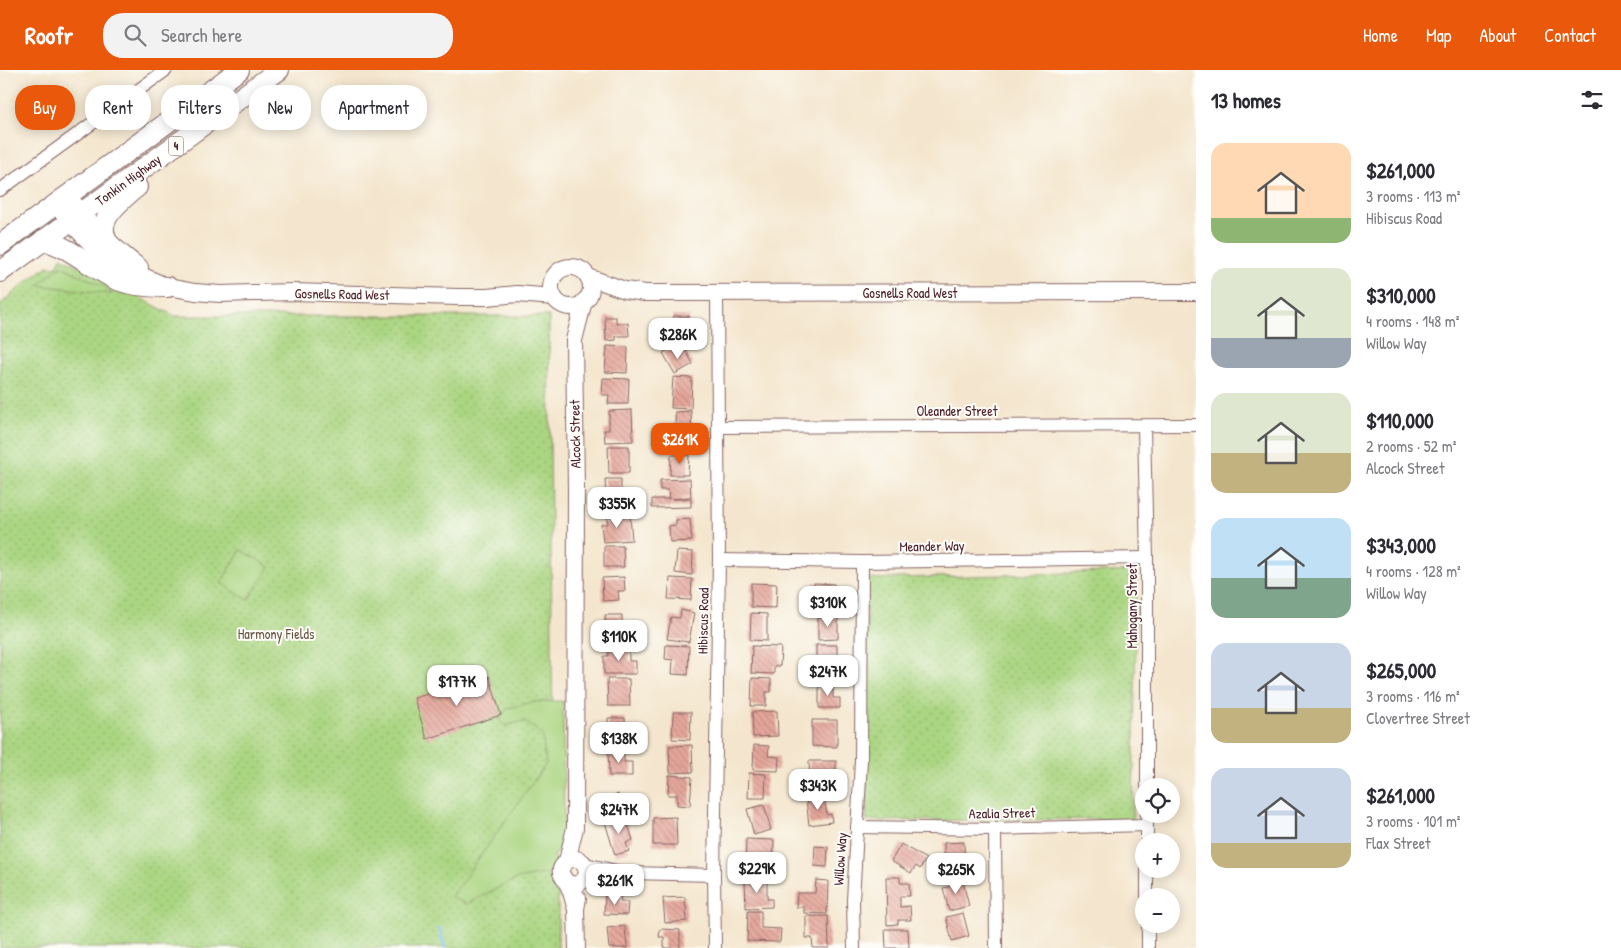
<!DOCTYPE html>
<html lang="en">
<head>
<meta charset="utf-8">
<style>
  :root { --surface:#fff; --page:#f2f2f3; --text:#2b2b33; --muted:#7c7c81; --accent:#ea580c }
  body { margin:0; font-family:"Patrick Hand",sans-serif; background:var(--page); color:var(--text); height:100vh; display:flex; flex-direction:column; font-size:19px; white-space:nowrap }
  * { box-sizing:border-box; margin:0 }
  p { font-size:16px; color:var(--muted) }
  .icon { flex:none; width:28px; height:28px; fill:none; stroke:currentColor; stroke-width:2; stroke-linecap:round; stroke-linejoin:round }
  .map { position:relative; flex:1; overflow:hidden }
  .side { display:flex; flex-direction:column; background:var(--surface); width:425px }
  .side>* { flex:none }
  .top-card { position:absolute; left:15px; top:15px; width:475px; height:45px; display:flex; gap:10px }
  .fabs { position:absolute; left:1135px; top:708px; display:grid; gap:10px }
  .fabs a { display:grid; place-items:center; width:45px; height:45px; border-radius:50%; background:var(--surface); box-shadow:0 2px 12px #0003; font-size:25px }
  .price { position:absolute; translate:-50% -42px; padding:0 11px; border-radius:10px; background:#fff; color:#222; font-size:16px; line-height:32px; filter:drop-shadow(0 1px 2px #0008) }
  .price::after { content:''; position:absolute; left:50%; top:30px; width:15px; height:11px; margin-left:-8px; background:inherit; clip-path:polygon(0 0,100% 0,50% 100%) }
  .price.on { background:var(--accent); color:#fff }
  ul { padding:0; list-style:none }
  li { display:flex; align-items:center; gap:15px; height:125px; padding:0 15px }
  li span { display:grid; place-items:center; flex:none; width:140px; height:100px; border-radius:15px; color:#555 }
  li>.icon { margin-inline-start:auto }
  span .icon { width:60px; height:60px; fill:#fffc; stroke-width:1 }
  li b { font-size:21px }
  h2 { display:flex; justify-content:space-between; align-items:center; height:60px; padding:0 15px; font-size:21px }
  .pill { padding:0 18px; border-radius:20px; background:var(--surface); box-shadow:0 2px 12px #0003; font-size:18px; line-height:45px }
  .pill.on { background:var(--accent); color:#fff }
  header { display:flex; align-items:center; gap:30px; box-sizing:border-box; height:70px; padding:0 25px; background:var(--accent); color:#fff }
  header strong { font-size:24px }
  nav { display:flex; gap:28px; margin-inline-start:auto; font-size:18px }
  .search { width:350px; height:45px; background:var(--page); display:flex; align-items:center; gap:12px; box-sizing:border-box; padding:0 18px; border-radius:20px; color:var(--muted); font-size:19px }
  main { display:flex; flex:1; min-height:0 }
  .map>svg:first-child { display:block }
  .park { fill:url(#park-dots); stroke:#7a7a56 }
  .garden { fill:#aad581; stroke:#7a7a56 }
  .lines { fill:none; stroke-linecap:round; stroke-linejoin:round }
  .stream { stroke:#7abff1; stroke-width:3 }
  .building { fill:url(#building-back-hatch) }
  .minor-casing { stroke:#866564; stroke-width:14 }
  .secondary-casing { stroke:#866564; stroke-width:18 }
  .trunk-casing { stroke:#866564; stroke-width:22 }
  .minor { stroke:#fff; stroke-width:12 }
  .secondary { stroke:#fff; stroke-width:16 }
  .trunk { stroke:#fff; stroke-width:20 }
  .labels { text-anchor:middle; stroke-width:4; stroke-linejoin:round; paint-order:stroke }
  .shield { fill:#fdfcf7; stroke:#806168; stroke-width:1 }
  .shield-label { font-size:12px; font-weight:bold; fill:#4a1f2b }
  .street-label { font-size:14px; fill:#4a1f2b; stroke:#fdfcf7 }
  .park-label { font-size:14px; fill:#675645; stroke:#fdfcf7 }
</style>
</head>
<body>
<header>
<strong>Roofr</strong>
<div class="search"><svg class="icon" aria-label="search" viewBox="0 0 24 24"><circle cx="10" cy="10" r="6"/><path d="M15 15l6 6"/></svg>Search here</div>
<nav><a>Home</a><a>Map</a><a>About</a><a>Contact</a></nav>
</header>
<main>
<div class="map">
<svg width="1196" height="878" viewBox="0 0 1196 878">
  <defs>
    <pattern id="park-dots" width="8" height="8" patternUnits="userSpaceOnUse" patternTransform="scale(1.25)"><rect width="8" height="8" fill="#aad581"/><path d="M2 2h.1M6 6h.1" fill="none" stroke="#94b670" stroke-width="1.8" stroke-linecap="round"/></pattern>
    <pattern id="building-back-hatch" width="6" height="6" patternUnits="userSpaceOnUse" patternTransform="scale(1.25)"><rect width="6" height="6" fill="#e6a79b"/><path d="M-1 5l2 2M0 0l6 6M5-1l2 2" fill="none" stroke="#bc877f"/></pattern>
  </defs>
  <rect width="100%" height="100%" fill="#fdfcf7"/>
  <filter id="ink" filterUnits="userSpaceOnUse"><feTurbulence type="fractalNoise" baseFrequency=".02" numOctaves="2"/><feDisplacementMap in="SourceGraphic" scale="10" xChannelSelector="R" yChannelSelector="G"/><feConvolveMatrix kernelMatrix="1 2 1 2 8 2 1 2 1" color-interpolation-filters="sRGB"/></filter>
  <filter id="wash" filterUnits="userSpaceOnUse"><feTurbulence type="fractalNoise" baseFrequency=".0096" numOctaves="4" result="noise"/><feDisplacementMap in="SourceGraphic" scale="20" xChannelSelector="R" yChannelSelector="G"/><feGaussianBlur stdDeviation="1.12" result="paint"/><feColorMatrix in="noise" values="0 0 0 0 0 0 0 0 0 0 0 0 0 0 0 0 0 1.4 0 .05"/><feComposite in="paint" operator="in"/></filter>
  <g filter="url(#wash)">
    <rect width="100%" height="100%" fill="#f4e6ce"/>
    <!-- park -->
    <g class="park">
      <path d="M61,187L175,246H549L554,786L561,801L558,826V878H0V235L26,212L48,196L52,197L57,196Z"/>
      <path d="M1137,501L1133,749L866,751L869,647L866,509Z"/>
    </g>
    <!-- garden -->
    <g class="garden">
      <path d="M61,196L105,217L112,224L38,215Z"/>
      <path d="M241,480L270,497L248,530L221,513Z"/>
      <path d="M563,631L564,755L557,783L554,786L561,801L516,809L466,834L451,827L546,694L542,664L524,651L505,656L499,650L508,638L533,632Z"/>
    </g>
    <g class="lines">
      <!-- stream -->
      <path class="stream" d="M439,858L445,878"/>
    </g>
    <g id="blocks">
      <!-- building -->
      <g class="building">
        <rect x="673" y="246" width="16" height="23"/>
        <path d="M605,247H616V253H628L629,266H616V270L606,271Z"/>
        <path d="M607,276L628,277L627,303L605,302Z"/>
        <path d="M674,277L678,283L685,279L693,294L675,304L663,283Z"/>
        <path d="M673,307L692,308L691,339L671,338Z"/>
        <path d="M603,308L629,309L628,334H608L609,325H602Z"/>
        <path d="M632,340L633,371L605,372L604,360H609V341Z"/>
        <path d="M691,341L692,370L676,371L675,342Z"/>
        <path d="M608,376H629V403H609Z"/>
        <path d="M671,385H689L688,405H670Z"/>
        <path d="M605,409H621V432H606Z"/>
        <path d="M690,409L691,427L672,429H691V437L652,438V429H669L668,420H660V410Z"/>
        <path d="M630,446L632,470L603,472L601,454H608L607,447Z"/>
        <path d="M690,449L692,471L670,472L669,456L676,455V450Z"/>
        <path d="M604,476H623L624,497H604Z"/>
        <path d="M677,481L693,482L692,505L675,503Z"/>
        <path d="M624,507L625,521H618L619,530L603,531L602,508Z"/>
        <path d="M670,508L692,509L691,530L668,529Z"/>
        <path d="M751,513L777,514L776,538L751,537Z"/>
        <path d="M814,513L834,514V529H825V538H813Z"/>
        <path d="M681,540L694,543L689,572L667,569L671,547L680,548Z"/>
        <path d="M751,543L767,544V571L750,570Z"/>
        <path d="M605,545H622V571H606Z"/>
        <path d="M838,547V569L818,570V548Z"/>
        <path d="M666,575L689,576L688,605L672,604L673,590L665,589Z"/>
        <rect x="816" y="575" width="21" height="28"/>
        <path d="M608,576L629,577V591H636V604H604V586H608Z"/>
        <path d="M752,576L781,577L780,596H774V604L751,603Z"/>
        <path d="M489,606L501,645L427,669L414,628Z"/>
        <path d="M752,608L771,609V622H766V636H751Z"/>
        <path d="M607,609H629L630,636H608Z"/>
        <path d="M819,613L833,614V628H840V638H819Z"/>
        <path d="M777,641L778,666L753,667L752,642Z"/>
        <path d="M673,642H691L690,670L672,669Z"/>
        <path d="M608,648H625L626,672H608Z"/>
        <path d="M812,650H837V677L812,676Z"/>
        <path d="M692,675L693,702L670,703L669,676Z"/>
        <path d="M754,675L769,676L768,686L779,687L778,701L753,700Z"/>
        <path d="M608,680H624V692H632V706H609Z"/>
        <path d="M809,691H836V707L827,708L828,718L810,719Z"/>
        <path d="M749,703L766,704L765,728H748Z"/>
        <path d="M669,705L692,707L690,736L677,735V725H668Z"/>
        <path d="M618,724L620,729L630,726L634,738L610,745L605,728Z"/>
        <path d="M824,727L827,745L831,744L832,752L809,755L806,729Z"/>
        <path d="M764,735L771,760L754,765L747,739Z"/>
        <path d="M625,746L633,770L626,773L629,781L615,785L605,752Z"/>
        <path d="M676,747L677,775H653V748Z"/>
        <path d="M746,769L774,770L773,800L745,799Z"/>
        <path d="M964,772L965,805L945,806L944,773Z"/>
        <path d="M901,774L926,789L920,799L916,796L911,803L891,791Z"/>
        <path d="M815,776L828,777L827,797L814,796Z"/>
        <path d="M886,807H900V813H909L910,826H900V837L910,836L911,850H898V854L887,855Z"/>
        <path d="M962,808L969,836L949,841L943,818L953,816L951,811Z"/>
        <path d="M767,809V829H772V837L746,838L745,810Z"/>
        <path d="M816,810L828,811L827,844L804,843V837H796L797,823H815Z"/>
        <path d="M605,825L621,826L620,832H628L627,845L604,844Z"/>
        <path d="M685,827L687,851L665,853L663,828Z"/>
        <path d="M748,841H761V858L781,859L780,872L747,871Z"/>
        <path d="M963,843L969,866L952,871L946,847Z"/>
        <path d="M806,846H828L829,878H813L812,868H806Z"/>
        <path d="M625,856L627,878H609L607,858Z"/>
        <path d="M660,859L680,860V878H664V867H659Z"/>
        <path d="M885,859H908L909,878H886Z"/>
      </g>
    </g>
  </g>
  <g filter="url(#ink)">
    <use href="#blocks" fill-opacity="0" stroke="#866564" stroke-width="1"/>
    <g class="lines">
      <defs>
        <g id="minor">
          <path d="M0,120L166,0"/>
          <path d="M1144,356L1147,488V716"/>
          <path d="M718,357L1196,355"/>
          <path d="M719,490L862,492L1147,488"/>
          <path d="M1147,744V771"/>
          <path d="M857,757L995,759L1147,755"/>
          <path d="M995,759L996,878"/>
          <path d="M585,794L621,802"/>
          <path d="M1147,799V826"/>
          <path d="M584,811L629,803L714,805"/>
          <path d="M1148,854V878"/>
          <path d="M715,878L714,805L719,490L717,224"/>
          <path d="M854,878L853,830L861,691L862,492"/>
        </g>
        <g id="secondary">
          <path d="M68,126C89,152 112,177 140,197"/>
          <path d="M56,134L70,152L92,175L114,193L168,217L195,222L220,224L293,222L457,227H487L517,224L554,227"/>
          <circle cx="571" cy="217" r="20"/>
          <path d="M588,207L625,220L645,223H667L1196,222"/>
          <path d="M567,791L575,758L576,419L574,270L584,231"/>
          <path d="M567,813L577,815L586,808C589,794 580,785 567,791C555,802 563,805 568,815C572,822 573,831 576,839"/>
          <path d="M577,878L576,839L578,828"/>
        </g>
        <g id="trunk">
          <path d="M106,169C105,165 103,161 104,157C105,143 127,125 137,117"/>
          <path d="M43,170C71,177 90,197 115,209C131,216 150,217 168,217"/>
          <path d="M0,175L239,0"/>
          <path d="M0,202L279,0"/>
        </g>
      </defs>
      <!-- minor casing -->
      <use href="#minor" class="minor-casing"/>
      <!-- secondary casing -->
      <use href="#secondary" class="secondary-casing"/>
      <!-- trunk casing -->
      <use href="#trunk" class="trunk-casing"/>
      <!-- minor -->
      <use href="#minor" class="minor"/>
      <!-- secondary -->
      <use href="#secondary" class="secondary"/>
      <!-- trunk -->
      <use href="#trunk" class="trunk"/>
    </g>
  </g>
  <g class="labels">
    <!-- shield labels -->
    <rect class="shield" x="168.5" y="66.5" width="15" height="19" rx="4"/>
    <g class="shield-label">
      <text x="176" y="80">4</text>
    </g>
    <!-- street labels -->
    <g class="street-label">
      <text transform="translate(128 110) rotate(-36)" y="5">Tonkin Highway</text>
      <text x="910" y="228">Gosnells Road West</text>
      <text transform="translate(342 224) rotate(1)" y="5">Gosnells Road West</text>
      <text x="957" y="346">Oleander Street</text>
      <text transform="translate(575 364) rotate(-91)" y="5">Alcock Street</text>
      <text transform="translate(932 476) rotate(-1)" y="5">Meander Way</text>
      <text transform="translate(1132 536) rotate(-90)" y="5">Mahogany Street</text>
      <text transform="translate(703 551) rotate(-89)" y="5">Hibiscus Road</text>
      <text transform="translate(1002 743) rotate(-1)" y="5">Azalia Street</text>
      <text transform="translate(840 789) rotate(-86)" y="5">Willow Way</text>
    </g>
    <!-- park labels -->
    <g class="park-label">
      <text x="276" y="569">Harmony Fields</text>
    </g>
  </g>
</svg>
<div class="fabs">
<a><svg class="icon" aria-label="locate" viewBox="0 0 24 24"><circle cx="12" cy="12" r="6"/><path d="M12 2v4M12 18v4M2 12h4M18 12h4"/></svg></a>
<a>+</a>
<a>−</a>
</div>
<b class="price" style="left:678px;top:290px">$286K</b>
<b class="price on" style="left:680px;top:395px">$261K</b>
<b class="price" style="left:617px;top:459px">$355K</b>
<b class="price" style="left:828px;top:558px">$310K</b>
<b class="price" style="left:619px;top:592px">$110K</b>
<b class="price" style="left:828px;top:627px">$247K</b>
<b class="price" style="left:457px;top:637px">$177K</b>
<b class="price" style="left:619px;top:694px">$138K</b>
<b class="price" style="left:818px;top:741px">$343K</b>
<b class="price" style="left:619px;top:765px">$247K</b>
<b class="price" style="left:757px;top:824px">$229K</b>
<b class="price" style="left:956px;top:825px">$265K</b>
<b class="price" style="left:615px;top:836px">$261K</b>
<div class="top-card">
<a class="pill on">Buy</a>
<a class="pill">Rent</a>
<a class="pill">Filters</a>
<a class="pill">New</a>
<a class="pill">Apartment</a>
</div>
</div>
<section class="side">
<h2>13 homes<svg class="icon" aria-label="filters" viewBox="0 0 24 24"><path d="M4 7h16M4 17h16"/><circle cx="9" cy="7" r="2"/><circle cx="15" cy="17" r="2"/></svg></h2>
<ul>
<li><span style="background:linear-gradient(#ffd9b3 75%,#8fb573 0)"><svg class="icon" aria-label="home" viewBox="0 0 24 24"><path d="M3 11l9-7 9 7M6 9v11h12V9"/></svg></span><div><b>$261,000</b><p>3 rooms · 113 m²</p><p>Hibiscus Road</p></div></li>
<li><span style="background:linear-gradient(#dfe7d0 70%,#9aa5b1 0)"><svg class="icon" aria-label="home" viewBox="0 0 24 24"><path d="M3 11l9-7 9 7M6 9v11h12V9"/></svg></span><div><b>$310,000</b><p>4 rooms · 148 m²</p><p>Willow Way</p></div></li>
<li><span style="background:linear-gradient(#dfe7d0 60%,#c2b280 0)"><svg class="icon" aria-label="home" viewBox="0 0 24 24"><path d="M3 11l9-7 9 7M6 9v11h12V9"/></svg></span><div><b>$110,000</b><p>2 rooms · 52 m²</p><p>Alcock Street</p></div></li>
<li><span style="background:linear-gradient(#bfe0f5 60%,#7fa58c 0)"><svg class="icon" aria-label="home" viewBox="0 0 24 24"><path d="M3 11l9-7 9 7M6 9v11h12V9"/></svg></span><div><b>$343,000</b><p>4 rooms · 128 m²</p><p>Willow Way</p></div></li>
<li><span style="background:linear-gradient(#c9d6e8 65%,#c2b280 0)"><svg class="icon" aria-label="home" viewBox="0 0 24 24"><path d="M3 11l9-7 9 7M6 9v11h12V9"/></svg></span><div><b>$265,000</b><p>3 rooms · 116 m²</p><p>Clovertree Street</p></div></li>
<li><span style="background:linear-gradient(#c9d6e8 75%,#c2b280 0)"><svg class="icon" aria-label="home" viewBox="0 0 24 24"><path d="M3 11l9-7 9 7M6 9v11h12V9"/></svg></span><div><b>$261,000</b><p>3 rooms · 101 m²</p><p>Flax Street</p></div></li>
</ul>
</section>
</main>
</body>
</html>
